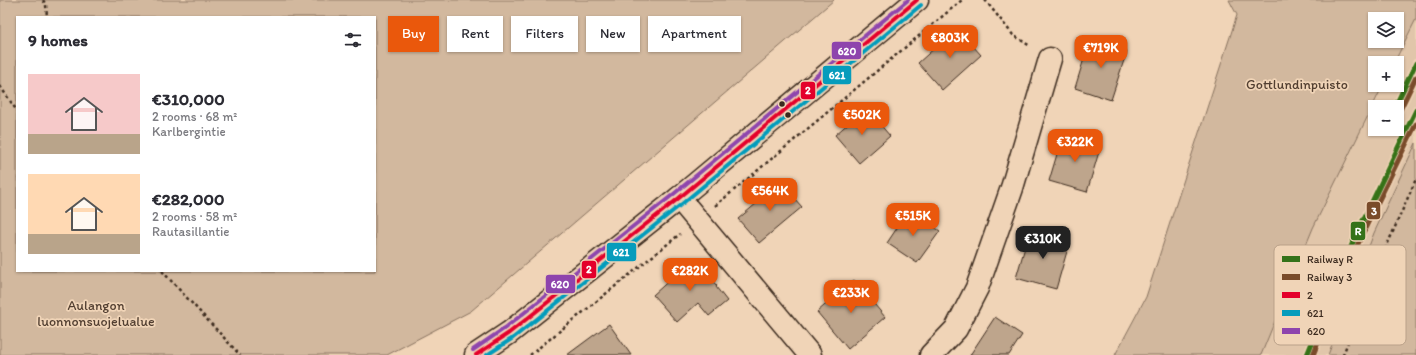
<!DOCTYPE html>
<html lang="en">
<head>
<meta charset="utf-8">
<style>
  :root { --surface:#fff; --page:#f2f2f3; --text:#2b2b33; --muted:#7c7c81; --accent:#ea580c }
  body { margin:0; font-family:Itim,sans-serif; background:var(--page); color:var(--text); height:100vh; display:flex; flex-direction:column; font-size:15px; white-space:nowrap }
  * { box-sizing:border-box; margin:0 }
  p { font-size:13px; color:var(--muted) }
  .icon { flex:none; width:22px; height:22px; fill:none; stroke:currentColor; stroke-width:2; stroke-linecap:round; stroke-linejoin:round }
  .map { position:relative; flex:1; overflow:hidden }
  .panel { position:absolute; left:16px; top:16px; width:360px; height:256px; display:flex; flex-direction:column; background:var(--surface); border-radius:0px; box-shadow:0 1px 3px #0004 }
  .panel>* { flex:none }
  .top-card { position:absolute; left:388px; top:16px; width:380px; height:36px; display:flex; gap:8px }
  .fabs { position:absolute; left:1368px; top:12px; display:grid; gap:8px }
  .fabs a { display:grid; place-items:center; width:36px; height:36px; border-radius:0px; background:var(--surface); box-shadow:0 1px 3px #0004; font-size:20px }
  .price { position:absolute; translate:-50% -34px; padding:0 9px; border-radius:8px; background:var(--accent); color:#fff; font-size:13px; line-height:26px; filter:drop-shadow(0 1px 2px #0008) }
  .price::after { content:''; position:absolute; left:50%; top:24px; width:12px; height:9px; margin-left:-6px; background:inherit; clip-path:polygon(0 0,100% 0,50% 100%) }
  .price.on { background:#222; color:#fff }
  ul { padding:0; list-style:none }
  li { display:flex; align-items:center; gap:12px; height:100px; padding:0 12px }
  li span { display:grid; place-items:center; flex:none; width:112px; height:80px; border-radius:0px; color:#555 }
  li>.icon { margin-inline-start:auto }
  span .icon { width:48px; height:48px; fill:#fffc; stroke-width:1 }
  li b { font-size:17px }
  h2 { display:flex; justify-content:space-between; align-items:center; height:48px; padding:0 12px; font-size:17px }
  .tag { padding:0 14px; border-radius:0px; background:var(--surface); box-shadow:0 1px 3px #0004; font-size:14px; line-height:36px }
  .tag.on { background:var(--accent); color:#fff }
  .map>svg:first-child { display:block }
  .built { fill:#e1c6aa; fill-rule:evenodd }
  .green { fill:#d2b89e; stroke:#86715e; fill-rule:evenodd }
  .building { fill:#bea58c; stroke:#3b2a1e }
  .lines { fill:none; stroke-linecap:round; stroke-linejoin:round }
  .street-casing { stroke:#3b2a1e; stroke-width:25 }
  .secondary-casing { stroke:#3b2a1e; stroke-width:25 }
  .path { stroke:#3b2a1e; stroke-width:2.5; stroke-dasharray:3 3; stroke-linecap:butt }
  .street { stroke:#f0d4b7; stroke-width:22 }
  .secondary { stroke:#f0d4b7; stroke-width:22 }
  .bus-1-casing { stroke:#f0d4b7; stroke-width:7 }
  .bus-2-casing { stroke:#f0d4b7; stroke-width:7 }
  .bus-3-casing { stroke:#f0d4b7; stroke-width:7 }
  .bus-1 { stroke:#e4002b; stroke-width:4 }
  .bus-2 { stroke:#069cbc; stroke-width:4 }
  .bus-3 { stroke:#8e44ad; stroke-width:4 }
  .rail-1-casing { stroke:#f0d4b7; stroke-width:8 }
  .rail-2-casing { stroke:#f0d4b7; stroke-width:8 }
  .rail-1 { stroke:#357219; stroke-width:5 }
  .rail-2 { stroke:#7a4b2a; stroke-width:5 }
  .bus-dot { fill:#3b2a1e; stroke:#f0d4b7; stroke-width:1.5 }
  .labels { text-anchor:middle; stroke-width:3.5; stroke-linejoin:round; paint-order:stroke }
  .park-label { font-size:14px; fill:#523f31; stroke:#f0d4b7 }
  .key { fill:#f0d4b7; stroke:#baa189; stroke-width:1 }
  .key-label { font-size:11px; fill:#3b2a1e }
  .line-badge { stroke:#f0d4b7; stroke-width:1.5 }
  .badge-label { font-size:11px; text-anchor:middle; font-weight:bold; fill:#fff }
</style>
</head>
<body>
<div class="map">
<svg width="1416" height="355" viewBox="0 0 1416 355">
  <rect width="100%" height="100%" fill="#f0d4b7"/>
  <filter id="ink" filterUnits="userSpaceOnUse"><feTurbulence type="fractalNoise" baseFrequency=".025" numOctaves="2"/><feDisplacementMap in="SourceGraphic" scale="8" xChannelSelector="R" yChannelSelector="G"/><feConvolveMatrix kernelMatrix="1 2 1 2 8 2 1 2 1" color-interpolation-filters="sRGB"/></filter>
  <g filter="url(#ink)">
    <!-- built -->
    <path class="built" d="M1416,19V143L1374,233L1328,355H1261L1313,228L1383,85H1397V63H1394ZM1375,107H1397V129H1375Z"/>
    <!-- green -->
    <g class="green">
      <path d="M0,0H834L471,311L387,355H0ZM17,17H375V271H17Z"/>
      <path d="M1229,0H1416V19L1394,63H1375V85H1383L1313,228L1261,355H1115L1146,297L1237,15ZM1375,19H1397V41H1375Z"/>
      <path d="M1416,143V355H1328L1374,233Z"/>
    </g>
    <!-- building -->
    <g class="building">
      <path d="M957,28L981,55L942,90L918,63Z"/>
      <path d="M1090,39L1127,51L1111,100L1075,88Z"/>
      <path d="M866,108L890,136L859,163L835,135Z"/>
      <path d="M1063,134L1101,145L1087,192L1049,181Z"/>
      <path d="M778,180L802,207L759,243L738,219L757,203L754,201Z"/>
      <path d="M909,210L940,231L917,263L887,243Z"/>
      <path d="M1030,230L1070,241L1056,289L1016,278Z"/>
      <path d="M693,259L717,286L716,287L727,301L709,316L698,303L677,322L653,295Z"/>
      <path d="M854,280L885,317L848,349L817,312Z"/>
      <path d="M995,317L1022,335L1009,355H970Z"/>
      <path d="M609,324L631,355H567Z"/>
    </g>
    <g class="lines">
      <defs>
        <g id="street">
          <path d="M679,198L810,355"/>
          <path d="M931,355L956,329L977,288L1012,188L1050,59"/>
        </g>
        <path id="secondary" d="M476,355L509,333L679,198L917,0"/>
      </defs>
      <!-- street casing -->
      <use href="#street" class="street-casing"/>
      <!-- secondary casing -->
      <use href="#secondary" class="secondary-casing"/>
      <!-- path -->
      <g class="path">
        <path d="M43,0L46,5L47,17"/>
        <path d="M985,0L1013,35L1030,46"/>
        <path d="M0,86L17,111"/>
        <path d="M715,206L962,0"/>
        <path d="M162,271L240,355"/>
        <path d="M1367,291L1379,295"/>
        <path d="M530,355L680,234"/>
        <path d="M1343,355L1367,291L1416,179"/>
      </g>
      <!-- street -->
      <use href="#street" class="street"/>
      <!-- secondary -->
      <use href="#secondary" class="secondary"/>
      <defs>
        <path id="bus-1" d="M476,355L509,333L679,198L917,0"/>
        <path id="bus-2" d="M487,355L513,338L683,203L921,5"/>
        <path id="bus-3" d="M473,350L505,328L675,193L908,0"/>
      </defs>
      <!-- bus-1 casing -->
      <use href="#bus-1" class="bus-1-casing"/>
      <!-- bus-2 casing -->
      <use href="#bus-2" class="bus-2-casing"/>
      <!-- bus-3 casing -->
      <use href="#bus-3" class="bus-3-casing"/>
      <!-- bus-1 -->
      <use href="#bus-1" class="bus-1"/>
      <!-- bus-2 -->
      <use href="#bus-2" class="bus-2"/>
      <!-- bus-3 -->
      <use href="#bus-3" class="bus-3"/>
      <defs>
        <g id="rail-1">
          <path d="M1395,107L1416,63"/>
          <path d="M1307,355L1355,237L1416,110"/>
        </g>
        <g id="rail-2">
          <path d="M1400,110L1416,77"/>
          <path d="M1313,355L1360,239L1416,124"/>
        </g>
      </defs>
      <!-- rail-1 casing -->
      <use href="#rail-1" class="rail-1-casing"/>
      <!-- rail-2 casing -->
      <use href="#rail-2" class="rail-2-casing"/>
      <!-- rail-1 -->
      <use href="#rail-1" class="rail-1"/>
      <!-- rail-2 -->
      <use href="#rail-2" class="rail-2"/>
    </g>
  </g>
  <!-- markers -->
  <g class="bus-dot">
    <circle cx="782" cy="104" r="3.5"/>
    <circle cx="788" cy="115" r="3.5"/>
  </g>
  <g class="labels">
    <!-- park labels -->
    <g class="park-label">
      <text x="1297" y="89">Gottlundinpuisto</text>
      <text x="96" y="310">Aulangon<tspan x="96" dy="16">luonnonsuojelualue</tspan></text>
    </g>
  </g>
  <!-- legend -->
  <rect x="1274" y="245" width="132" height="100" rx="6" class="key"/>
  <rect x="1282" y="256" width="18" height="6" fill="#357219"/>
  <rect x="1282" y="274" width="18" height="6" fill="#7a4b2a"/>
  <rect x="1282" y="292" width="18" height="6" fill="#e4002b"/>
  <rect x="1282" y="310" width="18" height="6" fill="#069cbc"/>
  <rect x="1282" y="328" width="18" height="6" fill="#8e44ad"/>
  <g class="key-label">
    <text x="1307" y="263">Railway R</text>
    <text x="1307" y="281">Railway 3</text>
    <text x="1307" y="299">2</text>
    <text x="1307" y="317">621</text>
    <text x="1307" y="335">620</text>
  </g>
  <g class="line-badge">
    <rect x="831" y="41" width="31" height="19" rx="4" fill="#8e44ad"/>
    <rect x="822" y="65" width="30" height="20" rx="4" fill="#069cbc"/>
    <rect x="800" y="81" width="16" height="19" rx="4" fill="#e4002b"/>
    <rect x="1366" y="201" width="15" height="19" rx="4" fill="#7a4b2a"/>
    <rect x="1350" y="221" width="16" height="20" rx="4" fill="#357219"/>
    <rect x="606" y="242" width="31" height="20" rx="4" fill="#069cbc"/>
    <rect x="581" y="260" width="16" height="19" rx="4" fill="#e4002b"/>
    <rect x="545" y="274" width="31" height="20" rx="4" fill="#8e44ad"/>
  </g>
  <g class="badge-label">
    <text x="847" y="55">620</text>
    <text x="837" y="79">621</text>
    <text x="808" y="94">2</text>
    <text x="1374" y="215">3</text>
    <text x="1358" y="235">R</text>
    <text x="621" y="256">621</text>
    <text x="589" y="273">2</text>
    <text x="560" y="288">620</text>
  </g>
</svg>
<div class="fabs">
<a><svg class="icon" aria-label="layers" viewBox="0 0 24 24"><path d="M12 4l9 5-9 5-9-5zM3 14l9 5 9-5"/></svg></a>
<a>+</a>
<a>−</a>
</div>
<b class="price" style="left:950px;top:59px">€803K</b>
<b class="price" style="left:1101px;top:69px">€719K</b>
<b class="price" style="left:862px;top:136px">€502K</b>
<b class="price" style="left:1075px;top:163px">€322K</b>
<b class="price" style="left:770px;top:212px">€564K</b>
<b class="price" style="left:913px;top:237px">€515K</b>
<b class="price on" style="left:1043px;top:260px">€310K</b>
<b class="price" style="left:690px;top:292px">€282K</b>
<b class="price" style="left:851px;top:314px">€233K</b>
<div class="top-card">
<a class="tag on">Buy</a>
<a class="tag">Rent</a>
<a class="tag">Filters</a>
<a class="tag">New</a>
<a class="tag">Apartment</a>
</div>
<section class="panel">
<h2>9 homes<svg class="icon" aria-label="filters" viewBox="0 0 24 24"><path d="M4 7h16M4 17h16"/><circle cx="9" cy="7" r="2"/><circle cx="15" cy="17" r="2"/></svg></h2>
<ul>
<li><span style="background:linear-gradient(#f6c9c9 75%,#b9a48a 0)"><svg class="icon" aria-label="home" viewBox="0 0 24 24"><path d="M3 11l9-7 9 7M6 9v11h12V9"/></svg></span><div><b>€310,000</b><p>2 rooms · 68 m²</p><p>Karlbergintie</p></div></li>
<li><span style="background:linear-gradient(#ffd9b3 75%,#b9a48a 0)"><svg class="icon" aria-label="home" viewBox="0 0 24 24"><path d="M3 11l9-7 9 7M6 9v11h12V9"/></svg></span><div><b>€282,000</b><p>2 rooms · 58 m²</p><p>Rautasillantie</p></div></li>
</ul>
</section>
</div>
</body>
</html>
